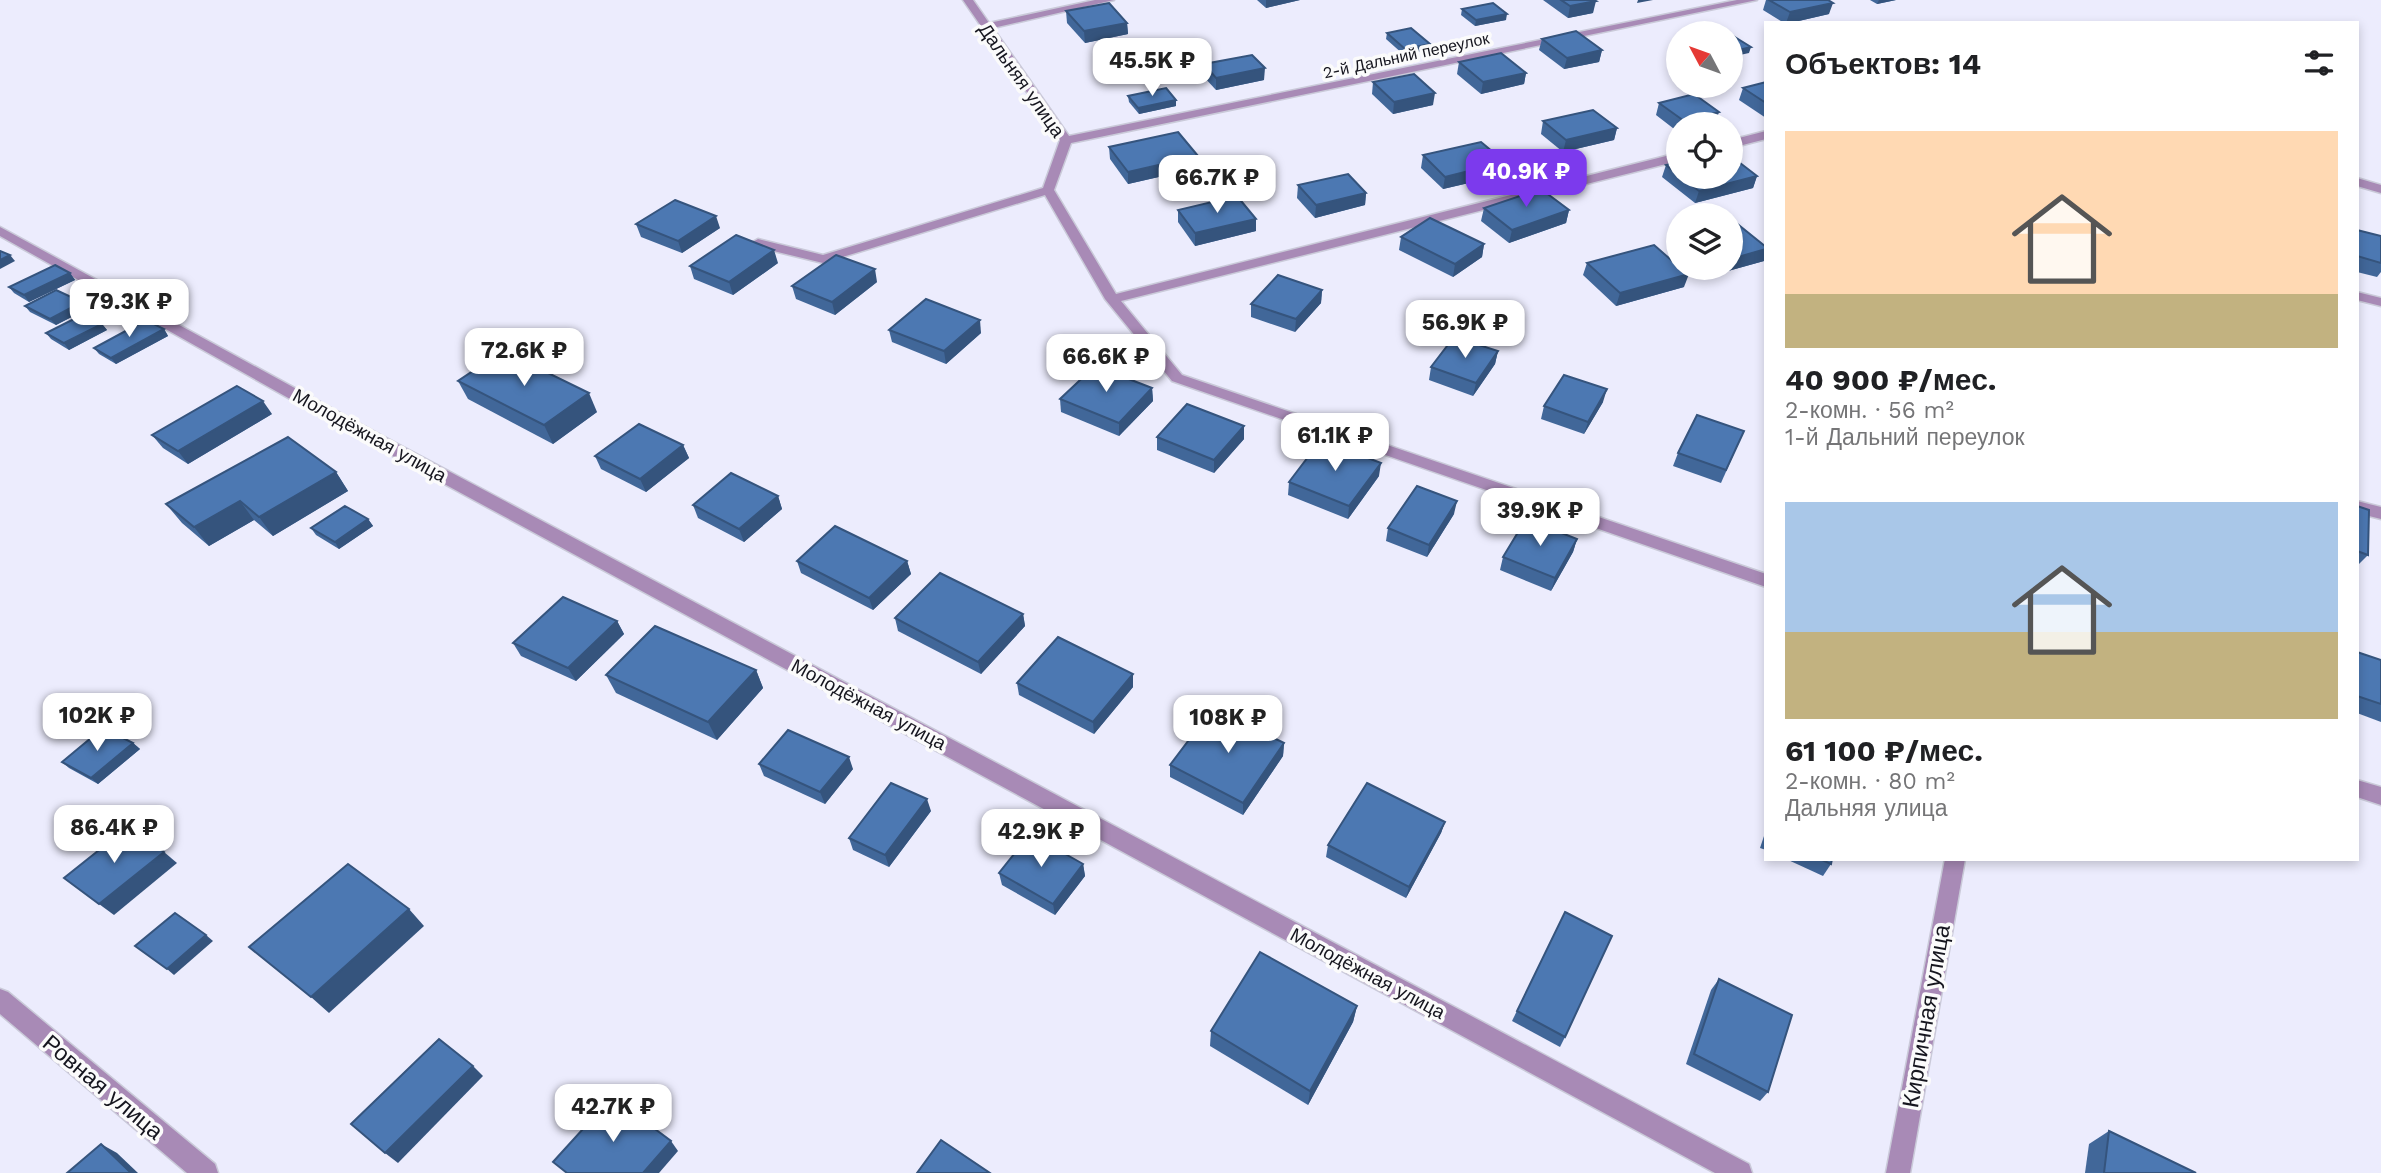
<!DOCTYPE html>
<html lang="ru">
<head>
<meta charset="utf-8">
<style>
  :root { --surface:#fff; --page:#f2f2f2; --text:#202124; --muted:#757577; --accent:#7c3aed }
  body { margin:0; font-family:"Work Sans",sans-serif; background:var(--page); color:var(--text); height:100vh; display:flex; flex-direction:column; font-size:26px; white-space:nowrap }
  * { box-sizing:border-box; margin:0 }
  p { font-size:23px; color:var(--muted) }
  .icon { flex:none; width:38px; height:38px; fill:none; stroke:currentColor; stroke-width:2; stroke-linecap:round; stroke-linejoin:round }
  .map { position:relative; flex:1; overflow:hidden }
  .panel { position:absolute; left:1764px; top:21px; width:595px; height:840px; display:flex; flex-direction:column; background:var(--surface); border-radius:0px; box-shadow:0 4px 10px #0003 }
  .panel>* { flex:none }
  .needle { width:46px; rotate:311deg }
  .fabs { position:absolute; left:1666px; top:21px; display:grid; gap:14px }
  .fabs a { display:grid; place-items:center; width:77px; height:77px; border-radius:50%; background:var(--surface); box-shadow:0 4px 10px #0003; font-size:35px }
  .price { position:absolute; translate:-50% -60px; padding:0 16px; border-radius:14px; background:#fff; color:#222; font-size:23px; line-height:46px; filter:drop-shadow(0 2px 4px #0008) }
  .price::after { content:''; position:absolute; left:50%; top:42px; width:21px; height:16px; margin-left:-10px; background:inherit; clip-path:polygon(0 0,100% 0,50% 100%) }
  .price.current { background:var(--accent); color:#fff }
  ul { padding:0; list-style:none }
  li { display:grid; align-content:center; gap:14px; height:371px; padding:0 21px }
  li span { display:grid; place-items:center; height:217px; border-radius:0px; color:#555 }
  li>.icon { margin-inline-start:auto }
  span .icon { width:126px; height:126px; fill:#fffc; stroke-width:1 }
  li b { font-size:30px }
  h2 { display:flex; justify-content:space-between; align-items:center; height:84px; padding:0 21px; font-size:30px }
  .map>svg:first-child { display:block }
  .lines { fill:none; stroke-linecap:round; stroke-linejoin:round }
  .street-casing { stroke:#cacad9; stroke-width:3 }
  .street { fill:#a88ab6; fill-rule:evenodd }
  .wall { fill:#416799 }
  .shaded-wall { fill:#35547d }
  .building { fill:#4c78b2; stroke:#35547d; stroke-width:2 }
  .labels { text-anchor:middle; stroke-width:7; stroke-linejoin:round; paint-order:stroke }
  .far-street-label { font-size:16px; fill:#16161f; stroke:#fbfbfb }
  .street-label { font-size:19px; fill:#16161f; stroke:#fbfbfb }
  .near-street-label { font-size:23px; fill:#16161f; stroke:#fbfbfb }
</style>
</head>
<body>
<div class="map">
<svg width="2381" height="1173" viewBox="0 0 2381 1173">
  <rect width="100%" height="100%" fill="#ececfd"/>
  <g class="lines">
    <defs>
      <g id="street">
        <path d="M963,0H973L989,23L1095,0H1114L993,28L1069,136L1737,0H1757L1071,143L1054,190L1116,294L1678,153V161L1121,301L1182,375L1766,574V587L1172,381L1105,299L1045,195L823,263L753,246L751,243L758,239L823,255L1043,188L1060,140Z"/>
        <path d="M1766,131V139L1731,148V140Z"/>
        <path d="M2357,178L2381,185V193L2357,186Z"/>
        <path d="M0,227L377,433L1749,1164L1752,1173H1715L365,441L0,236Z"/>
        <path d="M2357,292L2381,298V306L2357,300Z"/>
        <path d="M2357,501L2381,507V519L2357,513Z"/>
        <path d="M2357,780L2381,787V805L2357,797Z"/>
        <path d="M1945,859H1965L1910,1173H1886Z"/>
        <path d="M0,989L8,992L215,1164L218,1173H187L0,1014Z"/>
      </g>
    </defs>
    <!-- street casing -->
    <use href="#street" class="street-casing"/>
    <!-- street -->
    <use href="#street" class="street"/>
  </g>
  <!-- wall -->
  <g class="wall">
    <path d="M1257,0H1300L1266,8Z"/>
    <path d="M1543,0H1594L1593,13L1568,18Z"/>
    <path d="M1766,0H1828L1829,14L1790,23H1784L1763,10Z"/>
    <path d="M1870,0H1896L1877,4Z"/>
    <path d="M1462,9L1506,20L1475,26L1461,15Z"/>
    <path d="M1066,11L1127,23L1128,34L1085,43L1067,23Z"/>
    <path d="M1387,33L1430,44L1429,49L1404,55L1386,39Z"/>
    <path d="M1542,39L1602,50L1599,62L1564,69L1539,50Z"/>
    <path d="M1459,62L1526,73L1524,84L1481,94L1457,74Z"/>
    <path d="M1204,64L1264,80L1216,90L1203,76Z"/>
    <path d="M1373,82L1433,105L1393,114L1372,94Z"/>
    <path d="M1766,82V118L1739,100L1743,88Z"/>
    <path d="M1128,96L1176,106L1139,114L1129,102Z"/>
    <path d="M1659,103L1715,124H1678V132L1656,115Z"/>
    <path d="M1543,121L1617,128L1614,140L1563,152L1541,134Z"/>
    <path d="M1109,147L1198,156V168L1128,184L1110,159Z"/>
    <path d="M1423,155L1505,162L1503,175L1443,189L1421,168Z"/>
    <path d="M1678,162V177L1757,176L1753,188L1695,203L1662,177L1666,165Z"/>
    <path d="M1298,185L1366,193L1365,205L1315,218L1297,198Z"/>
    <path d="M1484,208L1569,210L1566,223L1509,243L1481,221Z"/>
    <path d="M1178,210L1256,219V231L1195,246L1178,222Z"/>
    <path d="M636,224L720,228L682,253L641,237Z"/>
    <path d="M2357,230L2381,236V272L2377,277L2357,272Z"/>
    <path d="M1401,237L1484,244L1482,257L1453,277L1399,250Z"/>
    <path d="M1766,247V256L1764,261L1710,276L1701,268H1731Z"/>
    <path d="M778,263L733,295L694,279L690,266Z"/>
    <path d="M1587,263L1684,287L1616,306L1583,275Z"/>
    <path d="M70,273L75,280L29,302L14,293L9,287Z"/>
    <path d="M877,282L835,315L796,299L792,286Z"/>
    <path d="M1322,290L1321,303L1295,332L1251,317V304Z"/>
    <path d="M25,306L87,309L56,325L30,312Z"/>
    <path d="M102,324L107,330L69,350L51,339L46,333Z"/>
    <path d="M164,329L168,336L116,364L99,354L94,348Z"/>
    <path d="M889,330L981,333L946,364L892,342Z"/>
    <path d="M1498,351L1495,364L1473,396L1429,380L1431,367Z"/>
    <path d="M458,381L597,412L553,444L468,399Z"/>
    <path d="M1152,388L1153,401L1119,436L1061,412L1060,399Z"/>
    <path d="M1603,402L1584,434L1541,419L1544,406Z"/>
    <path d="M272,414L188,464L163,448L152,435Z"/>
    <path d="M1744,431L1721,483L1673,466L1678,453Z"/>
    <path d="M1157,437L1244,439L1214,473L1157,450Z"/>
    <path d="M683,445L689,458L646,492L601,469L595,456Z"/>
    <path d="M336,472L348,491L273,536L254,520L209,546L182,523L166,504Z"/>
    <path d="M1379,476L1348,519L1288,495L1289,482Z"/>
    <path d="M778,496L782,509L744,542L698,518L693,505Z"/>
    <path d="M2357,506L2368,555L2357,566Z"/>
    <path d="M1454,514L1427,557L1386,541L1388,528Z"/>
    <path d="M368,519L373,526L339,549L316,535L311,528Z"/>
    <path d="M1577,539L1573,552L1551,591L1500,570L1503,557Z"/>
    <path d="M797,561H907L911,574L873,610L801,573Z"/>
    <path d="M1023,614L1025,626L981,674L898,631L895,618Z"/>
    <path d="M617,621L624,634L576,681L521,656L513,643Z"/>
    <path d="M2357,652L2381,660V722L2357,713Z"/>
    <path d="M756,670L763,688L717,740L616,693L606,675Z"/>
    <path d="M1017,683L1133,687L1094,734L1019,695Z"/>
    <path d="M133,743L140,749L98,784L69,768L62,762Z"/>
    <path d="M1284,743L1283,756L1243,815L1170,777V765Z"/>
    <path d="M759,764L853,769L825,804L764,776Z"/>
    <path d="M931,811L889,867L853,850L849,838Z"/>
    <path d="M1445,822L1441,833L1406,898L1326,857L1328,845Z"/>
    <path d="M1766,830V850L1760,848Z"/>
    <path d="M1786,859H1832L1831,864L1823,876Z"/>
    <path d="M1083,864L1085,876L1055,915L1002,885L999,873Z"/>
    <path d="M1565,912V1037L1560,1047L1512,1021Z"/>
    <path d="M1719,979L1768,1092L1760,1101L1686,1064L1711,990Z"/>
    <path d="M1357,1006L1353,1022L1308,1105L1210,1046L1211,1031Z"/>
    <path d="M2109,1131L2196,1173H2085L2089,1144Z"/>
  </g>
  <!-- shaded-wall -->
  <g class="shaded-wall">
    <path d="M1266,0H1300L1266,8Z"/>
    <path d="M1638,0H1653L1637,3Z"/>
    <path d="M1879,0H1896L1877,4Z"/>
    <path d="M1596,1L1593,13L1568,18L1570,6Z"/>
    <path d="M1833,3L1829,14L1790,23H1786L1790,12Z"/>
    <path d="M1507,14L1506,20L1475,26L1476,20Z"/>
    <path d="M1127,23L1128,34L1085,43L1084,31Z"/>
    <path d="M1430,44L1429,49L1404,55L1405,49Z"/>
    <path d="M1751,47L1749,53L1731,57V52Z"/>
    <path d="M1602,50L1599,62L1564,69L1567,58Z"/>
    <path d="M1265,68L1264,80L1216,90V78Z"/>
    <path d="M1526,73L1524,84L1481,94L1483,82Z"/>
    <path d="M1435,93L1433,105L1393,114L1394,102Z"/>
    <path d="M1176,100V106L1139,114L1138,108Z"/>
    <path d="M1719,112L1715,124H1683L1684,121Z"/>
    <path d="M1617,128L1614,140L1563,152L1566,140Z"/>
    <path d="M1198,156V168L1128,184V172Z"/>
    <path d="M1505,162L1503,175L1443,189L1445,177Z"/>
    <path d="M1757,176L1753,188L1695,203L1699,191Z"/>
    <path d="M1366,193L1365,205L1315,218L1316,205Z"/>
    <path d="M1569,210L1566,223L1509,243L1512,230Z"/>
    <path d="M716,216L720,228L682,253L678,241Z"/>
    <path d="M1256,219V231L1195,246V233Z"/>
    <path d="M1484,244L1482,257L1453,277L1455,264Z"/>
    <path d="M1766,249V256L1764,261L1710,276L1713,268H1731V259Z"/>
    <path d="M774,250L778,263L733,295L729,282Z"/>
    <path d="M10,255L15,261L0,269V260Z"/>
    <path d="M875,269L877,282L835,315L832,302Z"/>
    <path d="M70,273L75,280L29,302L24,295Z"/>
    <path d="M1689,274L1684,287L1616,306L1620,293Z"/>
    <path d="M1322,290L1321,303L1295,332L1296,319Z"/>
    <path d="M82,302L87,309L56,325L50,319Z"/>
    <path d="M980,320L981,333L946,364L944,351Z"/>
    <path d="M102,324L107,330L69,350L64,343Z"/>
    <path d="M164,329L168,336L116,364L111,358Z"/>
    <path d="M1498,351L1495,364L1473,396L1476,383Z"/>
    <path d="M1152,388L1153,401L1119,436V423Z"/>
    <path d="M1607,389L1603,402L1584,434L1588,422Z"/>
    <path d="M589,393L597,412L553,444L544,425Z"/>
    <path d="M263,401L272,414L188,464L178,451Z"/>
    <path d="M1244,426V439L1214,473V460Z"/>
    <path d="M683,445L689,458L646,492L640,479Z"/>
    <path d="M1381,463L1379,476L1348,519L1349,506Z"/>
    <path d="M336,472L348,491L273,536L259,517Z"/>
    <path d="M778,496L782,509L744,542L739,529Z"/>
    <path d="M240,501L254,520L209,546L194,527Z"/>
    <path d="M1457,501L1454,514L1427,557L1429,545Z"/>
    <path d="M368,519L373,526L339,549L335,542Z"/>
    <path d="M1577,539L1573,552L1551,591L1555,578Z"/>
    <path d="M907,561L911,574L873,610L869,598Z"/>
    <path d="M1023,614L1025,626L981,674L978,662Z"/>
    <path d="M617,621L624,634L576,681L568,668Z"/>
    <path d="M756,670L763,688L717,740L708,722Z"/>
    <path d="M1133,674V687L1094,734L1093,722Z"/>
    <path d="M133,743L140,749L98,784L91,778Z"/>
    <path d="M1284,743L1283,756L1243,815V803Z"/>
    <path d="M849,757L853,769L825,804L820,792Z"/>
    <path d="M927,799L931,811L889,867L885,855Z"/>
    <path d="M1445,822L1441,833L1406,898L1409,887Z"/>
    <path d="M164,852L177,863L114,915L99,904Z"/>
    <path d="M1083,864L1085,876L1055,915L1053,904Z"/>
    <path d="M409,909L424,926L329,1013L311,997Z"/>
    <path d="M206,935L213,941L174,975L167,969Z"/>
    <path d="M1357,1006L1353,1022L1308,1105L1310,1091Z"/>
    <path d="M473,1066L483,1076L398,1163L385,1153Z"/>
    <path d="M671,1141L678,1151L659,1173H643Z"/>
    <path d="M101,1144L117,1153L138,1173H131Z"/>
  </g>
  <!-- building -->
  <g class="building">
    <path d="M1561,0H1594L1596,1L1570,6Z"/>
    <path d="M1769,0H1828L1833,3L1790,12Z"/>
    <path d="M1109,3L1127,23L1084,31L1066,11Z"/>
    <path d="M1493,3L1507,14L1476,20L1462,9Z"/>
    <path d="M1411,28L1430,44L1405,49L1387,33Z"/>
    <path d="M1576,31L1602,50L1567,58L1542,39Z"/>
    <path d="M1731,36H1733L1751,47L1731,52Z"/>
    <path d="M1501,53L1526,73L1483,82L1459,62Z"/>
    <path d="M1252,55L1265,68L1216,78L1204,64Z"/>
    <path d="M1414,74L1435,93L1394,102L1373,82Z"/>
    <path d="M1766,82V103L1743,88Z"/>
    <path d="M1166,88L1176,100L1138,108L1128,96Z"/>
    <path d="M1694,94L1719,112L1684,121L1659,103Z"/>
    <path d="M1593,110L1617,128L1566,140L1543,121Z"/>
    <path d="M1178,132L1198,156L1128,172L1109,147Z"/>
    <path d="M1481,142L1505,162L1445,177L1423,155Z"/>
    <path d="M1731,156L1757,176L1699,191L1681,177H1731Z"/>
    <path d="M1678,162V175L1666,165Z"/>
    <path d="M1348,174L1366,193L1316,205L1298,185Z"/>
    <path d="M1541,189L1569,210L1512,230L1484,208Z"/>
    <path d="M1237,196L1256,219L1195,233L1178,210Z"/>
    <path d="M675,200L716,216L678,241L636,224Z"/>
    <path d="M1430,218L1484,244L1455,264L1401,237Z"/>
    <path d="M1735,222L1766,247V249L1731,259V223Z"/>
    <path d="M2357,230L2381,236V263L2357,256Z"/>
    <path d="M736,235L774,250L729,282L690,266Z"/>
    <path d="M1654,245L1678,266V268H1681L1689,274L1620,293L1587,263Z"/>
    <path d="M0,251L10,255L0,260Z"/>
    <path d="M836,255L875,269L832,302L792,286Z"/>
    <path d="M55,265L70,273L24,295L9,287Z"/>
    <path d="M1278,275L1322,290L1296,319L1251,304Z"/>
    <path d="M56,290L82,302L50,319L25,306Z"/>
    <path d="M926,299L980,320L944,351L889,330Z"/>
    <path d="M84,314L102,324L64,343L46,333Z"/>
    <path d="M146,320L164,329L111,358L94,348Z"/>
    <path d="M1454,337L1498,351L1476,383L1431,367Z"/>
    <path d="M503,351L589,393L544,425L458,381Z"/>
    <path d="M1095,366L1152,388L1119,423L1060,399Z"/>
    <path d="M1564,375L1607,389L1588,422L1544,406Z"/>
    <path d="M237,386L263,401L178,451L152,435Z"/>
    <path d="M1187,404L1244,426L1214,460L1157,437Z"/>
    <path d="M1697,415L1744,431L1726,470L1678,453Z"/>
    <path d="M639,424L683,445L640,479L595,456Z"/>
    <path d="M288,437L336,472L259,517L240,501L194,527L166,504Z"/>
    <path d="M1321,440L1381,463L1349,506L1289,482Z"/>
    <path d="M731,473L778,496L739,529L693,505Z"/>
    <path d="M1417,486L1457,501L1429,545L1388,528Z"/>
    <path d="M345,506L368,519L335,542L311,528Z"/>
    <path d="M2357,506L2369,510L2368,555L2357,551Z"/>
    <path d="M1526,519L1577,539L1555,578L1503,557Z"/>
    <path d="M835,526L907,561L869,598L797,561Z"/>
    <path d="M940,573L1023,614L978,662L895,618Z"/>
    <path d="M563,597L617,621L568,668L513,643Z"/>
    <path d="M655,626L756,670L708,722L606,675Z"/>
    <path d="M1058,637L1133,674L1093,722L1017,683Z"/>
    <path d="M2357,652L2381,660V704L2357,696Z"/>
    <path d="M1213,708L1284,743L1243,803L1170,765Z"/>
    <path d="M103,728L133,743L91,778L62,762Z"/>
    <path d="M788,730L849,757L820,792L759,764Z"/>
    <path d="M891,783L927,799L885,855L849,838Z"/>
    <path d="M1367,783L1445,822L1409,887L1328,845Z"/>
    <path d="M128,827L164,852L99,904L64,878Z"/>
    <path d="M1030,834L1083,864L1053,904L999,873Z"/>
    <path d="M1820,859H1832L1831,864Z"/>
    <path d="M348,864L409,909L311,997L249,947Z"/>
    <path d="M1565,912L1612,936L1565,1037L1517,1011Z"/>
    <path d="M175,913L206,935L167,969L135,946Z"/>
    <path d="M1260,952L1357,1006L1310,1091L1211,1031Z"/>
    <path d="M1719,979L1792,1015L1768,1092L1694,1054Z"/>
    <path d="M439,1039L473,1066L385,1153L351,1124Z"/>
    <path d="M612,1097L671,1141L643,1173H567L553,1162Z"/>
    <path d="M2109,1131L2196,1173H2104Z"/>
    <path d="M941,1140L990,1173H917Z"/>
    <path d="M101,1144L131,1173H67Z"/>
  </g>
  <g class="labels">
    <!-- far-street labels -->
    <g class="far-street-label">
      <text transform="translate(1406 55) rotate(-12)" y="6">2-й Дальний переулок</text>
    </g>
    <!-- street labels -->
    <g class="street-label">
      <text transform="translate(1022 80) rotate(55)" y="7">Дальняя улица</text>
      <text transform="translate(370 435) rotate(29)" y="7">Молодёжная улица</text>
      <text transform="translate(869 704) rotate(28)" y="7">Молодёжная улица</text>
      <text transform="translate(1368 973) rotate(28)" y="7">Молодёжная улица</text>
    </g>
    <!-- near-street labels -->
    <g class="near-street-label">
      <text transform="translate(1926 1016) rotate(-80)" y="8">Кирпичная улица</text>
      <text transform="translate(103 1087) rotate(40)" y="8">Ровная улица</text>
    </g>
  </g>
</svg>
<div class="fabs">
<a><svg class="needle" viewBox="-14 -14 28 28"><path d="M0-13l5 13h-10z" fill="#e53935"/><path d="M0 13l5-13h-10z" fill="#757577"/></svg></a>
<a><svg class="icon" aria-label="locate" viewBox="0 0 24 24"><circle cx="12" cy="12" r="6"/><path d="M12 2v4M12 18v4M2 12h4M18 12h4"/></svg></a>
<a><svg class="icon" aria-label="layers" viewBox="0 0 24 24"><path d="M12 4l9 5-9 5-9-5zM3 14l9 5 9-5"/></svg></a>
</div>
<b class="price" style="left:1152px;top:98px">45.5K ₽</b>
<b class="price current" style="left:1526px;top:209px">40.9K ₽</b>
<b class="price" style="left:1217px;top:215px">66.7K ₽</b>
<b class="price" style="left:129px;top:339px">79.3K ₽</b>
<b class="price" style="left:1465px;top:360px">56.9K ₽</b>
<b class="price" style="left:524px;top:388px">72.6K ₽</b>
<b class="price" style="left:1106px;top:394px">66.6K ₽</b>
<b class="price" style="left:1335px;top:473px">61.1K ₽</b>
<b class="price" style="left:1540px;top:548px">39.9K ₽</b>
<b class="price" style="left:97px;top:753px">102K ₽</b>
<b class="price" style="left:1228px;top:755px">108K ₽</b>
<b class="price" style="left:114px;top:865px">86.4K ₽</b>
<b class="price" style="left:1041px;top:869px">42.9K ₽</b>
<b class="price" style="left:613px;top:1144px">42.7K ₽</b>
<section class="panel">
<h2>Объектов: 14<svg class="icon" aria-label="filters" viewBox="0 0 24 24"><path d="M4 7h16M4 17h16"/><circle cx="9" cy="7" r="2"/><circle cx="15" cy="17" r="2"/></svg></h2>
<ul>
<li><span style="background:linear-gradient(#ffd9b3 75%,#c2b280 0)"><svg class="icon" aria-label="home" viewBox="0 0 24 24"><path d="M3 11l9-7 9 7M6 9v11h12V9"/></svg></span><div><b>40 900 ₽/мес.</b><p>2-комн. · 56 m²</p><p>1-й Дальний переулок</p></div></li>
<li><span style="background:linear-gradient(#a9c7e8 60%,#c2b280 0)"><svg class="icon" aria-label="home" viewBox="0 0 24 24"><path d="M3 11l9-7 9 7M6 9v11h12V9"/></svg></span><div><b>61 100 ₽/мес.</b><p>2-комн. · 80 m²</p><p>Дальняя улица</p></div></li>
</ul>
</section>
</div>
</body>
</html>
